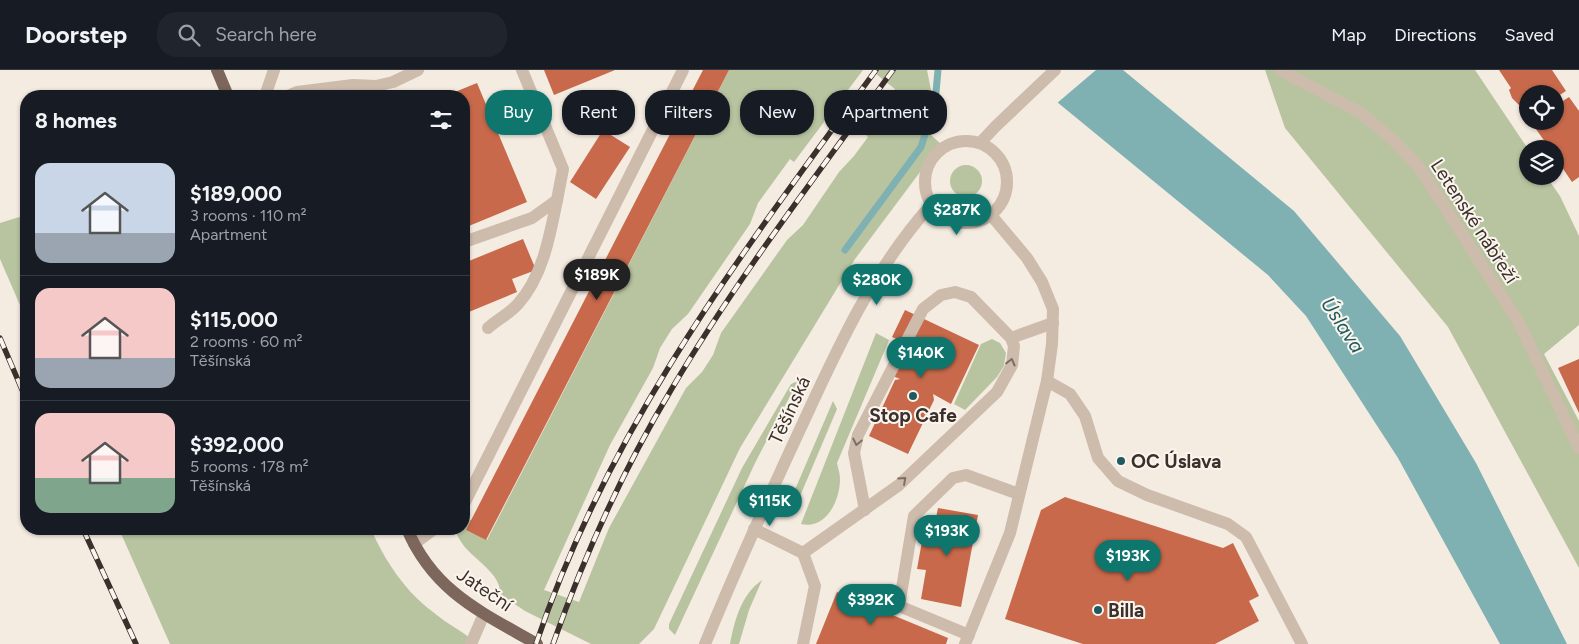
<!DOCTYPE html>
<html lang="en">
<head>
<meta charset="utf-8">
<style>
  :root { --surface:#171b24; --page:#20242c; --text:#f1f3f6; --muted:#9ea1a6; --line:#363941; --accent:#0f766e }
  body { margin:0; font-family:Figtree,sans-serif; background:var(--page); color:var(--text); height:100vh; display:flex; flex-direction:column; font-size:19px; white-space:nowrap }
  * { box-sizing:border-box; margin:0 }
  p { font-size:16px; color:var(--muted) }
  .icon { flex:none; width:28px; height:28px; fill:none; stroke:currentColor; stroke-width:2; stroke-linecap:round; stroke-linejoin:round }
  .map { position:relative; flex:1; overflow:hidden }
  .panel { position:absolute; left:20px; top:20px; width:450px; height:445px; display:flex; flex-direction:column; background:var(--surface); border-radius:20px; box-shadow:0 1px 4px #0004 }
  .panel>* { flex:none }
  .guide { position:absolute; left:485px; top:20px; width:475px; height:45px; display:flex; gap:10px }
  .buttons { position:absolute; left:1519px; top:15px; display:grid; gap:10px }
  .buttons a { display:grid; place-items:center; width:45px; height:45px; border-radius:50%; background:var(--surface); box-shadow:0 1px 4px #0004; font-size:25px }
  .price { position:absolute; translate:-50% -42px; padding:0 11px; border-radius:18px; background:var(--accent); color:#fff; font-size:16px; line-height:32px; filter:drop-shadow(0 1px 2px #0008) }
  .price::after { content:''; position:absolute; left:50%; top:30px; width:15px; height:11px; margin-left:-8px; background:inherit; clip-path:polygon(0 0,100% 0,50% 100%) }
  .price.on { background:#222; color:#fff }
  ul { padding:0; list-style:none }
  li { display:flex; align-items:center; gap:15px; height:125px; padding:0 15px }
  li+li { border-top:1px solid var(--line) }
  li span { display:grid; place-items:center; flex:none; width:140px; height:100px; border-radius:15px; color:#555 }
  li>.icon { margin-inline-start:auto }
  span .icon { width:60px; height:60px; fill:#fffc; stroke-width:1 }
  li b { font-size:21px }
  h2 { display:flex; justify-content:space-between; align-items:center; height:60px; padding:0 15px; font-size:21px }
  .tag { padding:0 18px; border-radius:20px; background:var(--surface); box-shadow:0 1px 4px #0004; font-size:18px; line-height:45px }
  .tag.on { background:var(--accent); color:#fff }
  header { display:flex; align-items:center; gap:30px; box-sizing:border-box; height:70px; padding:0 25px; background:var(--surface); border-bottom:1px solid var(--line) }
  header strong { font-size:24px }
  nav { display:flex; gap:28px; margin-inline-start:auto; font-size:18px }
  .search { width:350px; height:45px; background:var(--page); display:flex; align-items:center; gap:12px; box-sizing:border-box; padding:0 18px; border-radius:20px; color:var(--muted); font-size:19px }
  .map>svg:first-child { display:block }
  .green { fill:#b8c4a0 }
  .water { fill:#7fb0b2 }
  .pier { fill:#f4ebe1 }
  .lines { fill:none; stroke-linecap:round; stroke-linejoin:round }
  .stream { stroke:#7fb0b2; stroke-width:7 }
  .building { fill:#c8694b }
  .service { stroke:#cdbbac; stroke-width:12 }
  .tertiary { stroke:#cdbbac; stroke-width:12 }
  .primary { stroke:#7d675c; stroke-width:12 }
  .rail-casing { stroke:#3b302b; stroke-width:5.5 }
  .rail { stroke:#fbf5ee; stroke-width:4; stroke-dasharray:11; stroke-linecap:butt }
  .oneway { stroke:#7d6f65 }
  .poi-dot { fill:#1f5a5e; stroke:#fbf5ee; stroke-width:2 }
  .labels { text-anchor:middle; stroke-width:4; stroke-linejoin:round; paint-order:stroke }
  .street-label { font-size:19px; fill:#3b302b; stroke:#fbf5ee }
  .poi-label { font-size:19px; font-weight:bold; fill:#3b302b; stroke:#fbf5ee; text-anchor:start }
  .water-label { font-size:20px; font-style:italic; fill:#1f5a5e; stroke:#fbf5ee }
</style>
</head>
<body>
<header>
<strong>Doorstep</strong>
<div class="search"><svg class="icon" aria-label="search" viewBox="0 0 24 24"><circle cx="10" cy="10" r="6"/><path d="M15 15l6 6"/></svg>Search here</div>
<nav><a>Map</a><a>Directions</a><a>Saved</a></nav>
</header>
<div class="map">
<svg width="1579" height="574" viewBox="0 0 1579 574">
  <rect width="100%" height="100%" fill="#f4ebe1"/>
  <!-- green -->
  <g class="green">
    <path d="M729,0H863L794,92L790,89L758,133L750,154L688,244L672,259L660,278L653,298L610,375L544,520L579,532L609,458L686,318L702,302L713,285L721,263L787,170L803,155L839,102L854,86L868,67L864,63L895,19L871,0H927L933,30L924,59L941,74L855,189L740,378L654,559L639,574H591L525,541L500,524C502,505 475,490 464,476C460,471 457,465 454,459H464V450H472L466,460L487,470Z"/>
    <path d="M1265,0H1475L1528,79V106H1546L1560,126L1579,166V255L1544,284L1579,351V498L1448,257L1285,58Z"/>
    <circle cx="966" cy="111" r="16"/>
    <path d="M26,145V249L0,189V153Z"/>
    <path d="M876,263L889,270L837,393C838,398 840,404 840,409C840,432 825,460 801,454Z"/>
    <path d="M992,269L1000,273L1006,283L1004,296L997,307L965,340L954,334L981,274Z"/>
    <path d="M798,311L756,391L675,565L669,559V554L742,398L791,314Z"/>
    <path d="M833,331L837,339L792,445L791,429Z"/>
    <path d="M119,459H371C385,491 405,521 433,542C447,554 464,562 478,574H170Z"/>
    <path d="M762,510L749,540L739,574H730C735,549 741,525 762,510Z"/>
  </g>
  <!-- water -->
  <path class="water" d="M1018,0H1123L1294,141L1400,266L1476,393L1567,574H1500L1398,388L1306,246L1268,205Z"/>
  <!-- pier -->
  <path class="pier" d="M1015,0H1096L1056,34Z"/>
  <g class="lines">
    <!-- stream -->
    <path class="stream" d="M845,180L921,77L935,33L938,0"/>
  </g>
  <!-- building -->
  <g class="building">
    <path d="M544,0H615L554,25Z"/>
    <path d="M703,0H729L486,470L466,460Z"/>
    <path d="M1499,0H1552L1566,21L1555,28V24H1528V42L1522,33L1519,35L1512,28L1509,20L1511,18Z"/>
    <path d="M477,13L527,132L464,158V26H445Z"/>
    <path d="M1569,27L1579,41V107L1572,112L1555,87V79H1550L1531,52L1555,51V36Z"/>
    <path d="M603,60L630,77L596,129L570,112Z"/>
    <path d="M523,169L536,200L512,209L517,222L464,244V193Z"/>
    <path d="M905,240L979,275L951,334L933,324L934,330L908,384L869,366L895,310L900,309L893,306L908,274L892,267Z"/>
    <path d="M1579,289V343L1558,298Z"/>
    <path d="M1065,427L1223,478L1233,473L1259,526L1249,531L1259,551L1215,574H1083L1005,549L1041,440Z"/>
    <path d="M938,438L978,445L961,537L921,529L926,500L917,499L924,460L933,462Z"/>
    <path d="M837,522L948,568L946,574H816Z"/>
  </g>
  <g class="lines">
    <!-- service -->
    <g class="service">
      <path d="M1280,0L1361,43L1394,71L1419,97L1518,251L1579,378"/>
      <path d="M265,26L274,0"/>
      <path d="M288,26L297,22L353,15L376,16L393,12L418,0"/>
      <path d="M464,172L532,148L557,130L563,99L522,0"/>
      <path d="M488,258C497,250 510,243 518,234C543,206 550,165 557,130"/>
      <path d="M1011,268L1053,253"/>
      <path d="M1047,311L1070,324L1085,346L1098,388L1118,411L1147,425L1228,454L1246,467L1302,574"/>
      <path d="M464,434L683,0"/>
      <path d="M754,459L803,483L815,516L803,574"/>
      <path d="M414,474L434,459"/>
      <path d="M803,483L899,415L997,322L1012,295L1014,276L1011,268L971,227L955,222L941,225L923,239L858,365L854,383L865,440"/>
      <path d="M969,565L899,536L914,446L953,408L966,405L1019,424"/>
      <path d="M471,574L484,544"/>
      <path d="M965,574L1010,463L1047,311L1052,274L1053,239L1042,212L1027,188L991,145"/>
    </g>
    <!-- tertiary -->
    <g class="tertiary">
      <circle cx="966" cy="112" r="41"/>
      <path d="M980,73L996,56L1055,0"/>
      <path d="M705,574C736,499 769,426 803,353C838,277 874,198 931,135"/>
    </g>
    <!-- primary -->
    <g class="primary">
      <path d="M217,0L228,26"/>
      <path d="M407,459C434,522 481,542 537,574"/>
    </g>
    <defs>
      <g id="rail">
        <path d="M0,268L26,329"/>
        <path d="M83,459L136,574"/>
        <path d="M536,574C609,356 742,183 876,0"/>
        <path d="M553,574C584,486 623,400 671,320C737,208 817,105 893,0"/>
      </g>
    </defs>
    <!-- rail casing -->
    <use href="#rail" class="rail-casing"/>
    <!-- rail -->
    <use href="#rail" class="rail"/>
  </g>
  <!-- one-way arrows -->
  <defs><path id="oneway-chevron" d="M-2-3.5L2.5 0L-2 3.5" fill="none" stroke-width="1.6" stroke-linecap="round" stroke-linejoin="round" transform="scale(1.25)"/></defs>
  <g class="oneway">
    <use href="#oneway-chevron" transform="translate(1011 292) rotate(-76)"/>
    <use href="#oneway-chevron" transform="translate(857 372) rotate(102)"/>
    <use href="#oneway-chevron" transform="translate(903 410) rotate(-42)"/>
  </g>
  <!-- markers -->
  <g class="poi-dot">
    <circle cx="913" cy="326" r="5"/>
    <circle cx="1121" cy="391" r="5"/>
    <circle cx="1098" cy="540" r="5"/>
  </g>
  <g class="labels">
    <!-- street labels -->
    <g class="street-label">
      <text transform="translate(1475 151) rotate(57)" y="7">Letenské nábřeží</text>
      <text transform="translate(789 340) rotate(-65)" y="7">Těšínská</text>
      <text transform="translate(485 519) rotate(34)" y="7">Jateční</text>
    </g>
    <!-- poi labels -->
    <g class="poi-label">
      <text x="913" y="352" text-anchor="middle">Stop Cafe</text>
      <text x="1131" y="398">OC Úslava</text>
      <text x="1108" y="547">Billa</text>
    </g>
    <!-- water labels -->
    <g class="water-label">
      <text transform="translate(1343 255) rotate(57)" y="7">Úslava</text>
    </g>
  </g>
</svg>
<div class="buttons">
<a><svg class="icon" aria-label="locate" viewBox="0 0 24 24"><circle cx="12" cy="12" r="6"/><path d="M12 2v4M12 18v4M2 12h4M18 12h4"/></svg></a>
<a><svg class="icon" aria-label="layers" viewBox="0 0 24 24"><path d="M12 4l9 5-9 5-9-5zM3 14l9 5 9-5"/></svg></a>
</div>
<b class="price" style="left:957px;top:166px">$287K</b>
<b class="price on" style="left:597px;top:231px">$189K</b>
<b class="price" style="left:877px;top:236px">$280K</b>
<b class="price" style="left:921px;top:309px">$140K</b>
<b class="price" style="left:770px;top:457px">$115K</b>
<b class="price" style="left:947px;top:487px">$193K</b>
<b class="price" style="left:1128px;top:512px">$193K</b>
<b class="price" style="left:871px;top:556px">$392K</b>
<div class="guide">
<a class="tag on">Buy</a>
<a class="tag">Rent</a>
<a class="tag">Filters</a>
<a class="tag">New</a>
<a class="tag">Apartment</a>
</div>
<section class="panel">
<h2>8 homes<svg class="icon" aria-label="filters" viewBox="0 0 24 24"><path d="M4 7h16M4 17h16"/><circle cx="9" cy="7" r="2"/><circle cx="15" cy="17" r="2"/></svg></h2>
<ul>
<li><span style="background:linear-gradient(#c9d6e8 70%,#9aa5b1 0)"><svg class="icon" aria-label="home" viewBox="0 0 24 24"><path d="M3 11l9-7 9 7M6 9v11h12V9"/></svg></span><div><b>$189,000</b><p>3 rooms · 110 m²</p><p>Apartment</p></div></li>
<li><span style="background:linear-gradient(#f6c9c9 70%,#9aa5b1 0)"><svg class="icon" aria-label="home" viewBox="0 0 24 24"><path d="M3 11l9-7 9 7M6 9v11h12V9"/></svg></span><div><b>$115,000</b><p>2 rooms · 60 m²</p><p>Těšínská</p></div></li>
<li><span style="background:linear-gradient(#f6c9c9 65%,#7fa58c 0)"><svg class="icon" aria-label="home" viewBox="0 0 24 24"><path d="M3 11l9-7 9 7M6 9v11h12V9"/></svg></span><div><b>$392,000</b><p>5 rooms · 178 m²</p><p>Těšínská</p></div></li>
</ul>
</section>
</div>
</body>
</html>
